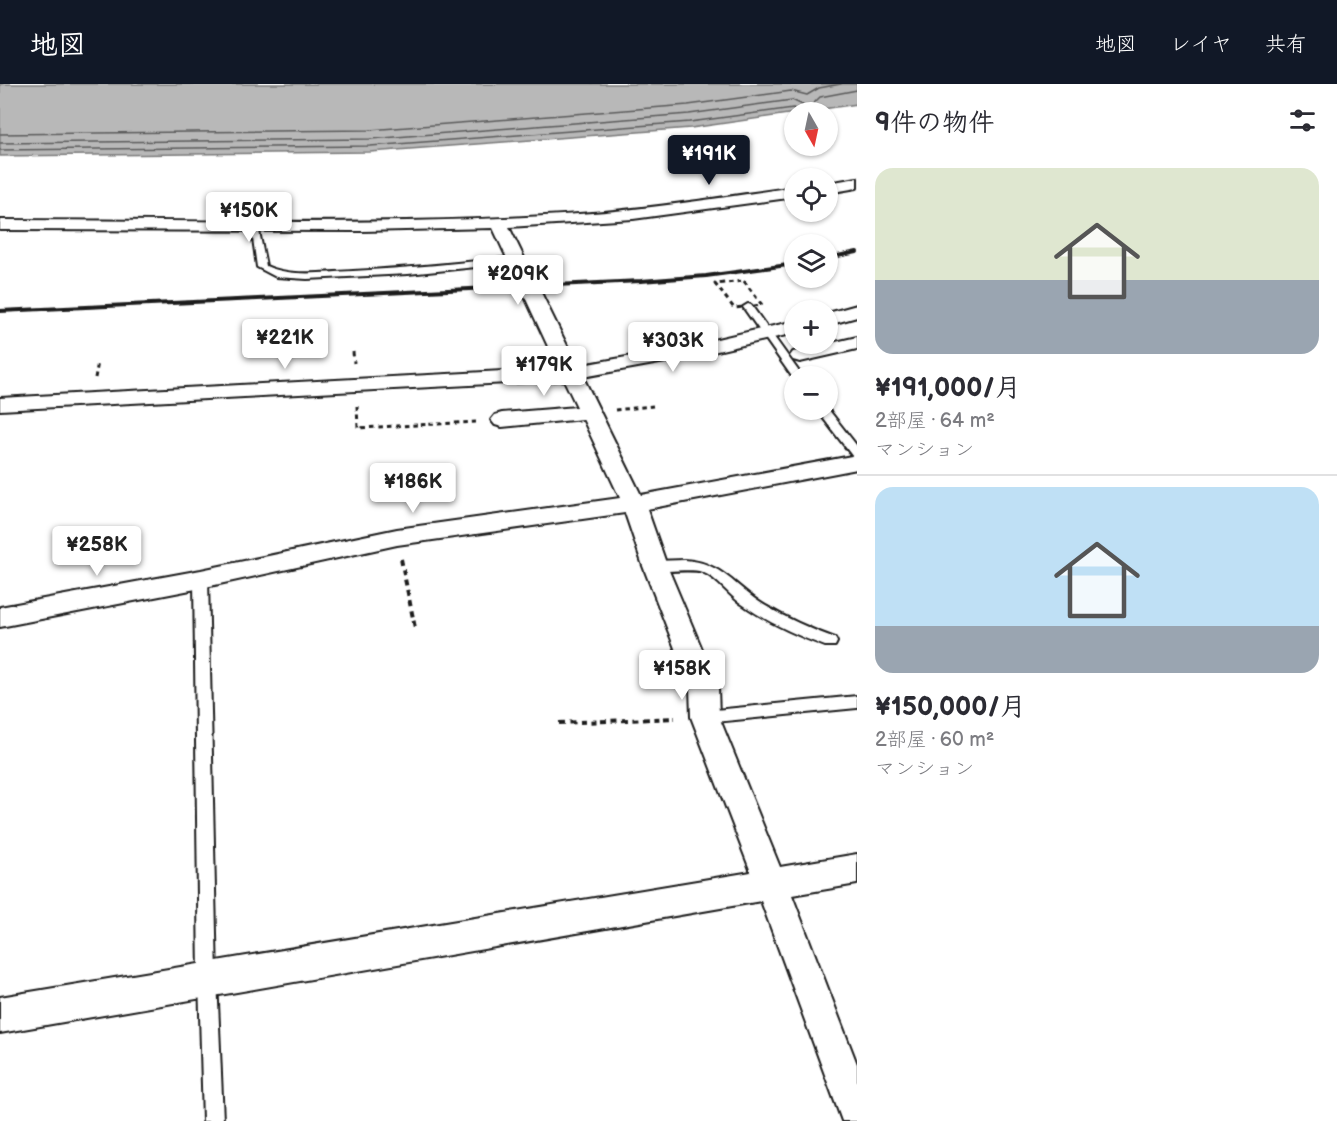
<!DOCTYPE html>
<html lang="ja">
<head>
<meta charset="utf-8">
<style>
  :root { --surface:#fff; --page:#f7f7f7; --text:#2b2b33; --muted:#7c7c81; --line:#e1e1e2; --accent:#111827 }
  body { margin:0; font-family:"Balsamiq Sans","Klee One",sans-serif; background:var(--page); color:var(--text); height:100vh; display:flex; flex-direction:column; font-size:22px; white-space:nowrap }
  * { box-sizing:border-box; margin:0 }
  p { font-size:20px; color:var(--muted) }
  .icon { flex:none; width:33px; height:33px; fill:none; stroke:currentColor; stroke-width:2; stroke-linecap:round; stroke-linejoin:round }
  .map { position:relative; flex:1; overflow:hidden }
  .panel { display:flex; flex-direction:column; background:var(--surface); width:480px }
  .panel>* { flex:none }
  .needle { width:39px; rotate:171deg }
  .controls { position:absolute; left:784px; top:18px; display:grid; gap:12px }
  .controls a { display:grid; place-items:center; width:54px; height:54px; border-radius:50%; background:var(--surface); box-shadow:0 2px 4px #0004; font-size:30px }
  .price { position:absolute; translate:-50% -51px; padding:0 14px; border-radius:6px; background:#fff; color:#222; font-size:20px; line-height:39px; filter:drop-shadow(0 2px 3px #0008) }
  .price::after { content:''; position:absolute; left:50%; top:36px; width:18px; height:14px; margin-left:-9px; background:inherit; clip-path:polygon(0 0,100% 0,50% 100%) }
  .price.current { background:var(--accent); color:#fff }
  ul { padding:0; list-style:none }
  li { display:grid; align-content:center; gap:12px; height:318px; padding:0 18px }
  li+li { border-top:2px solid var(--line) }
  li span { display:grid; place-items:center; height:186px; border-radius:18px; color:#555 }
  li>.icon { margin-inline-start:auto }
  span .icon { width:108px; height:108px; fill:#fffc; stroke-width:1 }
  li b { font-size:26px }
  h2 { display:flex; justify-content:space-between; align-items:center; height:72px; padding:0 18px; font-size:26px }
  header { display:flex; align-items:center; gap:36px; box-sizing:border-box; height:84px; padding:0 30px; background:var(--accent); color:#fff }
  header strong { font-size:28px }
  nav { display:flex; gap:33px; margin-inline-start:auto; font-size:21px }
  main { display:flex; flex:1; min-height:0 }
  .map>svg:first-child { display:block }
  .water { fill:#b8b8b8; stroke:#7a7a7a; stroke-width:1.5 }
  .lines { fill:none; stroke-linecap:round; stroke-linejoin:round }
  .shore { stroke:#5a5a5a; stroke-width:1.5 }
  .service-casing { stroke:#1c1c1c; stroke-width:4 }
  .minor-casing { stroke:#1c1c1c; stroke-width:4 }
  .path-far1 { stroke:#1c1c1c; stroke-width:3; stroke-dasharray:4.5 4; stroke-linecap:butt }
  .path { stroke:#1c1c1c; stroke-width:4; stroke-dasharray:6 4.5; stroke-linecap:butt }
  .service { fill:#fff; fill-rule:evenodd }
  .minor { fill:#fff; fill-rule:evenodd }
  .rail { stroke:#1c1c1c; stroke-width:4 }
</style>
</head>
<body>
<header>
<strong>地図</strong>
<nav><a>地図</a><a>レイヤ</a><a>共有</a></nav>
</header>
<main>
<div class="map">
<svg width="857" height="1037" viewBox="0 0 857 1037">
  <rect width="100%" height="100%" fill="#fff"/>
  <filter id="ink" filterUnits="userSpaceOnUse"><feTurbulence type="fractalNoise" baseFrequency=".0167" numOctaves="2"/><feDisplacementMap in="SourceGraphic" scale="12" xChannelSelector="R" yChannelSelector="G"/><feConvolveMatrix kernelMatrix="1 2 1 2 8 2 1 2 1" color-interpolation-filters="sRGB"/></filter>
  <g filter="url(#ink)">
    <!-- water -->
    <path class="water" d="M0,0H857V20L691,44L370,68L0,72Z"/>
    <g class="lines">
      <!-- shore -->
      <g class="shore">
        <path d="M0,50L369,46L688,21L791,7L807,11L819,4L841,0"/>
        <path d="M0,59L370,55L689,30L792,16L809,24L820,13L857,6"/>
        <path d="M0,66L370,62L690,38L793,24L800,28"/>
      </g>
      <defs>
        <g id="service">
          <path d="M251,140L258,142L266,182C292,194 325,188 353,187C407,184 461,179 515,173L520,176L515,179L408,190L307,195L276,193L257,183Z"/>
          <path d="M748,220L751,221L802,292L793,294L743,223Z"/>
          <path d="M828,325L857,362V374L853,373L817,326Z"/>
          <path d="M685,476C721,478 735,503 764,521C786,534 810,545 835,554L837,558L835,562H825C796,551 767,538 742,520C728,511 718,494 702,488C688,483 656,492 648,482L655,477Z"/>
          <path d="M201,490L208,495L217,894L223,1037H203L199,894L194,495Z"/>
          <path d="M857,612V624L705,639L700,637L698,633L700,629L705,627Z"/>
        </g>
        <g id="minor">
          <path d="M857,94V104L828,109V99Z"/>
          <path d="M795,103V113L633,135L509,143L577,282L687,262L795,237V249L687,274L583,293L641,411L857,371V385L647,425L667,482L718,603L719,633L780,783L857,770V800L792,811L857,980V1037H842L761,817L0,949V913L751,788L691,633L690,603L643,482L625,429L397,461L201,504L0,543V523L201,486L397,445L620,414L583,335L502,343L495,341L491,336L495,331L502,329L577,323L564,296L0,326V314L558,284L493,144L362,147L0,146V136C193,136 387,143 579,130C652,125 723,113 795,103Z"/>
          <path d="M857,221V233L828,241V229Z"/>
          <path d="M857,253V265L800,278L793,276L790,272L793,268Z"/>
        </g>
      </defs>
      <!-- service casing -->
      <use href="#service" class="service-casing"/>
      <!-- minor casing -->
      <use href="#minor" class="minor-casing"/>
      <!-- path-far1 -->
      <g class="path-far1">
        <path d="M744,197L762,221L734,224L715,200Z"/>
        <path d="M353,268L354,279"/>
        <path d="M95,294L98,278"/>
        <path d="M357,322L358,344L476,338"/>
        <path d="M615,326L653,322"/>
      </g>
      <!-- path -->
      <g class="path">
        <path d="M401,475L415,544"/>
        <path d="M559,639L675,634"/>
      </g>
      <!-- service -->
      <use href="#service" class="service"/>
      <!-- minor -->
      <use href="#minor" class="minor"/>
      <!-- rail -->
      <g class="rail">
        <path d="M828,174L857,168"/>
        <path d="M0,227L641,197L706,192L795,180"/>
      </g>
    </g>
  </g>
</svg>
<div class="controls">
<a><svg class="needle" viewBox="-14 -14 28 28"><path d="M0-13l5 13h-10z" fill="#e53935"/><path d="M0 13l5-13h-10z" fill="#7c7c81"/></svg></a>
<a><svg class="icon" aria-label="locate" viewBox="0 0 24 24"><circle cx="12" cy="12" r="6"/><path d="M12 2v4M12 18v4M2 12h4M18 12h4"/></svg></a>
<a><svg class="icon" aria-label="layers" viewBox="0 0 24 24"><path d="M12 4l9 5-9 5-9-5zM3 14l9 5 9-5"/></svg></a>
<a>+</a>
<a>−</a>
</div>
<b class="price current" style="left:709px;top:102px">¥191K</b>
<b class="price" style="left:249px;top:159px">¥150K</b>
<b class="price" style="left:518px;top:222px">¥209K</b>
<b class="price" style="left:285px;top:286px">¥221K</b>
<b class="price" style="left:673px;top:289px">¥303K</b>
<b class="price" style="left:544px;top:313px">¥179K</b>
<b class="price" style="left:413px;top:430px">¥186K</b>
<b class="price" style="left:97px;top:493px">¥258K</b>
<b class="price" style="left:682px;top:617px">¥158K</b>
</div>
<section class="panel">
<h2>9件の物件<svg class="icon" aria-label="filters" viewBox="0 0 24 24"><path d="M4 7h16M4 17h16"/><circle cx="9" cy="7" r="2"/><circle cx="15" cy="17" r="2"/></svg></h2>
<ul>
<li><span style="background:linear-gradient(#dfe7d0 60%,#9aa5b1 0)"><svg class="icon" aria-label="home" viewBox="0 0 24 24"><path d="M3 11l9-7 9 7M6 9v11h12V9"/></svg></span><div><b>¥191,000/月</b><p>2部屋 · 64 m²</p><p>マンション</p></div></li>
<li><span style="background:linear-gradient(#bfe0f5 75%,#9aa5b1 0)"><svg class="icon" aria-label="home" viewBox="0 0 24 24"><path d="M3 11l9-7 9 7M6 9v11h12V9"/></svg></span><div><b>¥150,000/月</b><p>2部屋 · 60 m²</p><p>マンション</p></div></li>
</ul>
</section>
</main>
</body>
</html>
